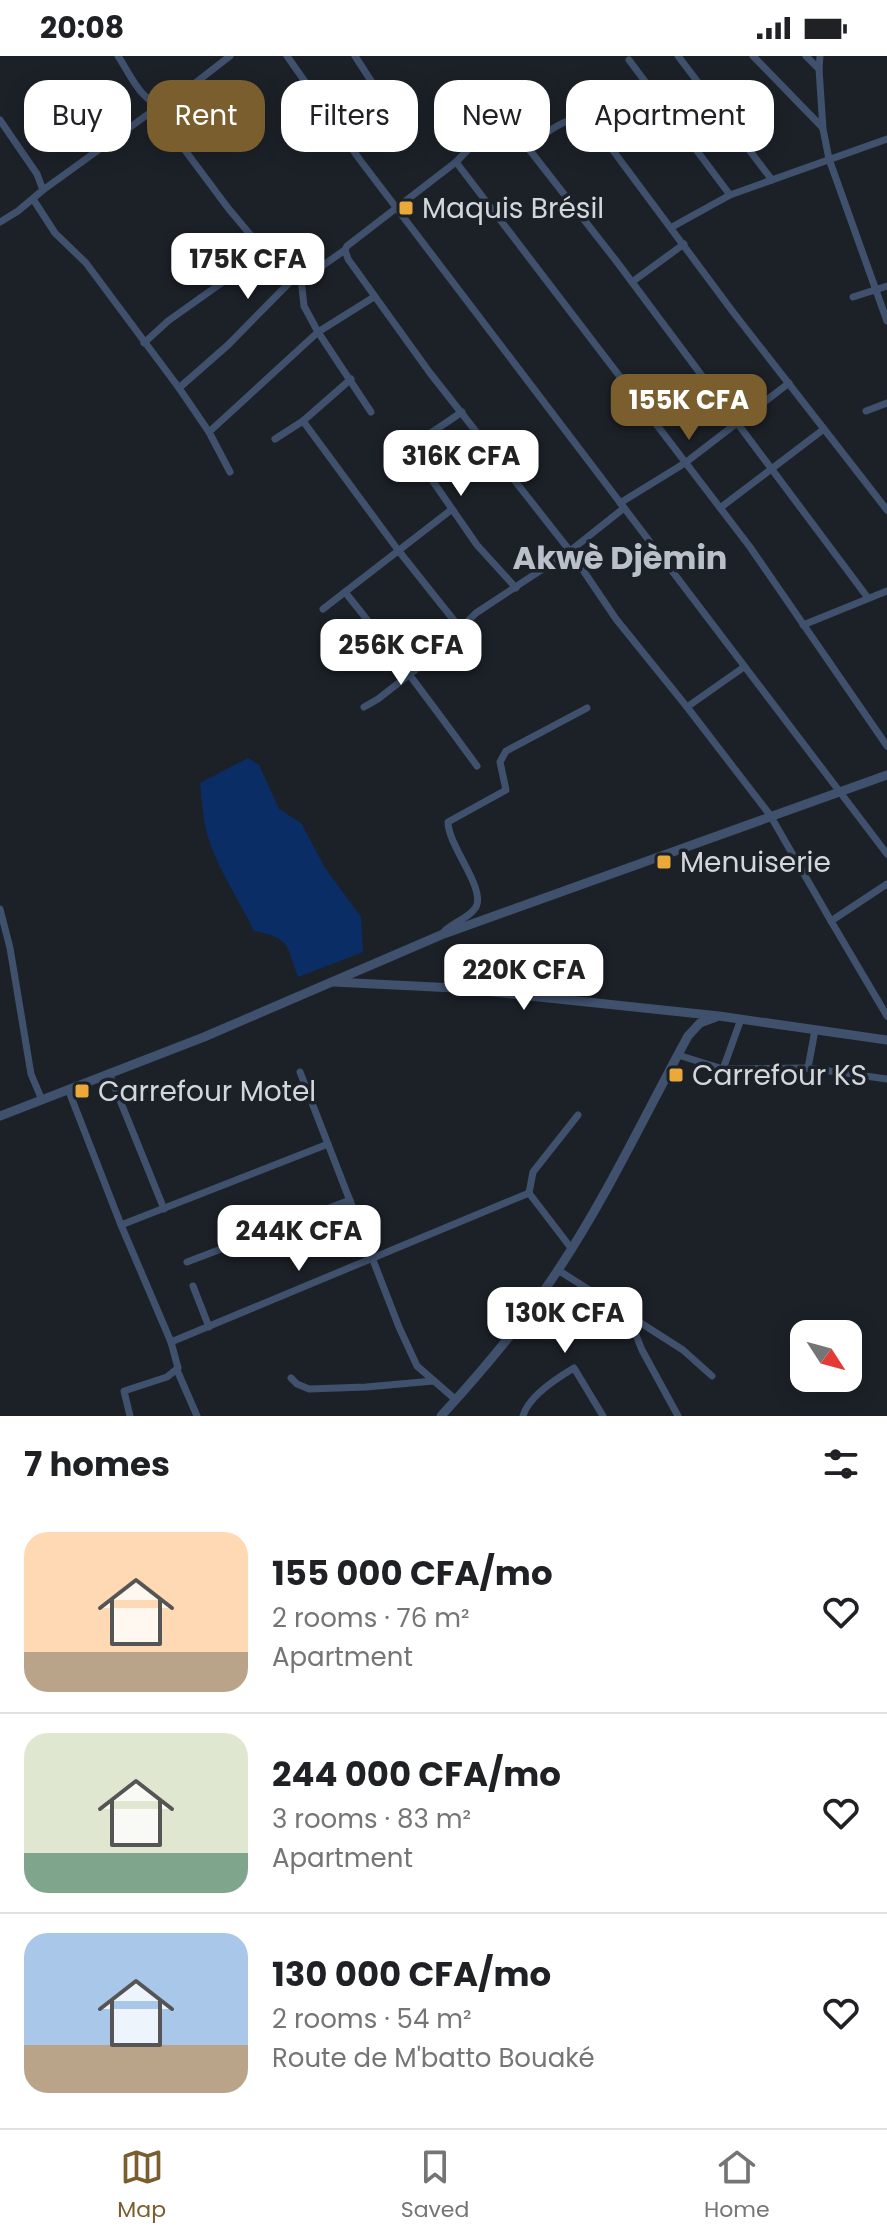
<!DOCTYPE html>
<html lang="en">
<head>
<meta charset="utf-8">
<style>
  :root { --surface:#fff; --page:#f6f6f6; --text:#202124; --muted:#757577; --line:#e0e0e0; --accent:#7b5e2e }
  body { margin:0; font-family:Poppins,sans-serif; background:var(--page); color:var(--text); height:100vh; display:flex; flex-direction:column; font-size:30px; white-space:nowrap }
  * { box-sizing:border-box; margin:0 }
  p { font-size:26px; color:var(--muted) }
  .icon { flex:none; width:44px; height:44px; fill:none; stroke:currentColor; stroke-width:2; stroke-linecap:round; stroke-linejoin:round }
  .map { position:relative; height:1360px; overflow:hidden }
  .side { display:flex; flex-direction:column; background:var(--surface); flex:1 }
  .side>* { flex:none }
  .top-card { position:absolute; left:24px; top:24px; width:840px; height:72px; display:flex; gap:16px }
  .needle { width:52px; rotate:126deg }
  .buttons { position:absolute; left:790px; top:1264px; display:grid; gap:16px }
  .buttons a { display:grid; place-items:center; width:72px; height:72px; border-radius:16px; background:var(--surface); box-shadow:0 4px 20px #0003; font-size:40px }
  .price { position:absolute; translate:-50% -68px; padding:0 18px; border-radius:16px; background:#fff; color:#222; font-size:26px; line-height:52px; filter:drop-shadow(0 2px 4px #0008) }
  .price::after { content:''; position:absolute; left:50%; top:48px; width:24px; height:18px; margin-left:-12px; background:inherit; clip-path:polygon(0 0,100% 0,50% 100%) }
  .price.selected { background:var(--accent); color:#fff }
  ul { padding:0; list-style:none }
  li { display:flex; align-items:center; gap:24px; height:200px; padding:0 24px }
  li+li { border-top:2px solid var(--line) }
  li span { display:grid; place-items:center; flex:none; width:224px; height:160px; border-radius:24px; color:#555 }
  li>.icon { margin-inline-start:auto }
  span .icon { width:96px; height:96px; fill:#fffc; stroke-width:1 }
  li b { font-size:34px }
  h2 { display:flex; justify-content:space-between; align-items:center; height:96px; padding:0 24px; font-size:34px }
  .tag { padding:0 28px; border-radius:24px; background:var(--surface); box-shadow:0 4px 20px #0003; font-size:28px; line-height:72px }
  .tag.selected { background:var(--accent); color:#fff }
  .status { display:flex; justify-content:space-between; align-items:center; height:56px; padding:0 40px; background:var(--surface); direction:ltr }
  .status svg { height:22px; fill:currentColor }
  .tabs { display:flex; justify-content:space-around; align-items:center; height:112px; border-top:2px solid var(--line); background:var(--surface); font-size:22px; color:var(--muted) }
  .tabs a { display:grid; justify-items:center; gap:4px }
  .tabs .selected { color:var(--accent) }
  .map>svg:first-child { display:block }
  .green { fill:#0b2d65 }
  .lines { fill:none; stroke-linecap:round; stroke-linejoin:round }
  .minor { stroke:#3f516d; stroke-width:7 }
  .tertiary { stroke:#3f516d; stroke-width:9 }
  .poi-dot { fill:#eba93a; stroke:#1c2128; stroke-width:3 }
  .labels { text-anchor:middle; stroke-width:7; stroke-linejoin:round; paint-order:stroke }
  .poi-label { font-size:28px; fill:#d3d7dc; stroke:#1c2128; text-anchor:start }
  .quarter-label { font-size:32px; font-weight:bold; fill:#bac0ca; stroke:#1c2128 }
</style>
</head>
<body>
<div class="status"><b>20:08</b><svg viewBox="0 0 49 12"><path d="M0 12V9h3v3zM5 12V6h3v6zM10 12V3h3v9zM15 12V0h3v12zM26 1h20v11H26zM47 4h2v5h-2z"/></svg></div>
<div class="map">
<svg width="887" height="1360" viewBox="0 0 887 1360">
  <rect width="100%" height="100%" fill="#1c2128"/>
  <!-- green -->
  <path class="green" d="M248,702L259,709L279,753L301,767L325,812L361,861L363,896L298,921C286,888 290,882 254,875C238,842 217,812 207,778C203,762 202,744 200,727Z"/>
  <g class="lines">
    <!-- minor -->
    <g class="minor">
      <path d="M118,0C129,16 144,53 167,49L230,0"/>
      <path d="M287,0L360,104L887,798"/>
      <path d="M678,0L772,124"/>
      <path d="M753,0L822,71"/>
      <path d="M806,0L819,13L823,73L829,103L887,265"/>
      <path d="M629,4L730,139"/>
      <path d="M819,13L820,0"/>
      <path d="M155,54L228,152L290,226"/>
      <path d="M0,64L37,118L43,134L18,155L0,166"/>
      <path d="M333,66L375,31L355,0"/>
      <path d="M514,74L548,73"/>
      <path d="M528,92C544,78 556,68 576,62L594,69L733,256L887,454"/>
      <path d="M456,106L750,491L887,690"/>
      <path d="M43,134L158,51"/>
      <path d="M33,143L55,177L86,207L179,332L209,376L230,416"/>
      <path d="M672,171L730,139L887,83"/>
      <path d="M632,226L684,188"/>
      <path d="M853,241L887,230"/>
      <path d="M144,287L168,265L265,196"/>
      <path d="M179,332L228,289L290,226L306,221L345,194"/>
      <path d="M866,355L887,347"/>
      <path d="M371,356L318,276L374,241"/>
      <path d="M462,356L413,389L412,395L477,489L516,532"/>
      <path d="M303,365L398,494L460,572"/>
      <path d="M209,376L318,276L304,250L301,222"/>
      <path d="M275,383L303,365L351,323"/>
      <path d="M620,447L685,407L789,327"/>
      <path d="M720,452L824,373"/>
      <path d="M345,536C391,593 434,651 477,710"/>
      <path d="M323,553L451,454"/>
      <path d="M803,569L887,535"/>
      <path d="M364,651L378,643L433,600L476,557L570,495L624,452"/>
      <path d="M687,651L744,611"/>
      <path d="M887,828L831,865L887,960"/>
      <path d="M0,853L10,892L31,1018L42,1044"/>
      <path d="M831,865L770,759L687,651L616,563L570,495L430,317L348,203L345,194L347,190L456,106L492,69L504,68L514,74L617,206L868,542"/>
      <path d="M441,879C450,866 468,864 476,851C486,832 448,790 448,766L506,734L500,706L506,695L587,652"/>
      <path d="M678,999L723,1013L808,1012L887,1023"/>
      <path d="M808,1012L815,974"/>
      <path d="M723,1013L741,963"/>
      <path d="M300,1016L399,1271L417,1310L456,1344"/>
      <path d="M109,1017L164,1153"/>
      <path d="M68,1033L121,1169L171,1286L529,1137"/>
      <path d="M121,1169L328,1088"/>
      <path d="M571,1192L529,1137L533,1116L578,1059"/>
      <path d="M187,1206L350,1144"/>
      <path d="M558,1214L683,1294L712,1320"/>
      <path d="M193,1230L209,1271"/>
      <path d="M629,1262L642,1294L678,1360"/>
      <path d="M177,1314L197,1360"/>
      <path d="M291,1322L297,1328L309,1333L366,1331L434,1325"/>
      <path d="M130,1360L124,1335L167,1321L178,1312L171,1286"/>
      <path d="M523,1360C528,1341 557,1322 574,1312L603,1360"/>
    </g>
    <!-- tertiary -->
    <g class="tertiary">
      <path d="M334,926L455,932L719,960L887,984"/>
      <path d="M0,1060L204,981L441,879L887,719"/>
      <path d="M441,1360C484,1313 525,1265 560,1211C608,1138 646,1057 688,980L700,967L716,961"/>
    </g>
  </g>
  <!-- markers -->
  <g class="poi-dot">
    <rect x="398" y="144" width="16" height="16" rx="4"/>
    <rect x="656" y="798" width="16" height="16" rx="4"/>
    <rect x="668" y="1011" width="16" height="16" rx="4"/>
    <rect x="74" y="1027" width="16" height="16" rx="4"/>
  </g>
  <g class="labels">
    <!-- poi labels -->
    <g class="poi-label">
      <text x="422" y="162">Maquis Brésil</text>
      <text x="680" y="816">Menuiserie</text>
      <text x="692" y="1029">Carrefour KS</text>
      <text x="98" y="1045">Carrefour Motel</text>
    </g>
    <!-- quarter labels -->
    <g class="quarter-label">
      <text x="620" y="513">Akwè Djèmin</text>
    </g>
  </g>
</svg>
<div class="buttons">
<a><svg class="needle" viewBox="-14 -14 28 28"><path d="M0-13l5 13h-10z" fill="#e53935"/><path d="M0 13l5-13h-10z" fill="#757577"/></svg></a>
</div>
<b class="price" style="left:248px;top:245px">175K CFA</b>
<b class="price selected" style="left:689px;top:386px">155K CFA</b>
<b class="price" style="left:461px;top:442px">316K CFA</b>
<b class="price" style="left:401px;top:631px">256K CFA</b>
<b class="price" style="left:524px;top:956px">220K CFA</b>
<b class="price" style="left:299px;top:1217px">244K CFA</b>
<b class="price" style="left:565px;top:1299px">130K CFA</b>
<div class="top-card">
<a class="tag">Buy</a>
<a class="tag selected">Rent</a>
<a class="tag">Filters</a>
<a class="tag">New</a>
<a class="tag">Apartment</a>
</div>
</div>
<section class="side">
<h2>7 homes<svg class="icon" aria-label="filters" viewBox="0 0 24 24"><path d="M4 7h16M4 17h16"/><circle cx="9" cy="7" r="2"/><circle cx="15" cy="17" r="2"/></svg></h2>
<ul>
<li><span style="background:linear-gradient(#ffd9b3 75%,#b9a48a 0)"><svg class="icon" aria-label="home" viewBox="0 0 24 24"><path d="M3 11l9-7 9 7M6 9v11h12V9"/></svg></span><div><b>155 000 CFA/mo</b><p>2 rooms · 76 m²</p><p>Apartment</p></div><svg class="icon" aria-label="heart" viewBox="0 0 24 24"><path d="M12 20l-8-8c-3-5 5-10 8-4 3-6 11-1 8 4z"/></svg></li>
<li><span style="background:linear-gradient(#dfe7d0 75%,#7fa58c 0)"><svg class="icon" aria-label="home" viewBox="0 0 24 24"><path d="M3 11l9-7 9 7M6 9v11h12V9"/></svg></span><div><b>244 000 CFA/mo</b><p>3 rooms · 83 m²</p><p>Apartment</p></div><svg class="icon" aria-label="heart" viewBox="0 0 24 24"><path d="M12 20l-8-8c-3-5 5-10 8-4 3-6 11-1 8 4z"/></svg></li>
<li><span style="background:linear-gradient(#a9c7e8 70%,#b9a48a 0)"><svg class="icon" aria-label="home" viewBox="0 0 24 24"><path d="M3 11l9-7 9 7M6 9v11h12V9"/></svg></span><div><b>130 000 CFA/mo</b><p>2 rooms · 54 m²</p><p>Route de M'batto Bouaké</p></div><svg class="icon" aria-label="heart" viewBox="0 0 24 24"><path d="M12 20l-8-8c-3-5 5-10 8-4 3-6 11-1 8 4z"/></svg></li>
</ul>
</section>
<nav class="tabs">
<a class="selected"><svg class="icon" aria-label="map" viewBox="0 0 24 24"><path d="M3 6l6-2 6 2 6-2v14l-6 2-6-2-6 2zM9 4v14M15 6v14"/></svg>Map</a>
<a><svg class="icon" aria-label="saved" viewBox="0 0 24 24"><path d="M7 4h10v16l-5-4-5 4z"/></svg>Saved</a>
<a><svg class="icon" aria-label="home" viewBox="0 0 24 24"><path d="M3 11l9-7 9 7M6 9v11h12V9"/></svg>Home</a>
</nav>
</body>
</html>
